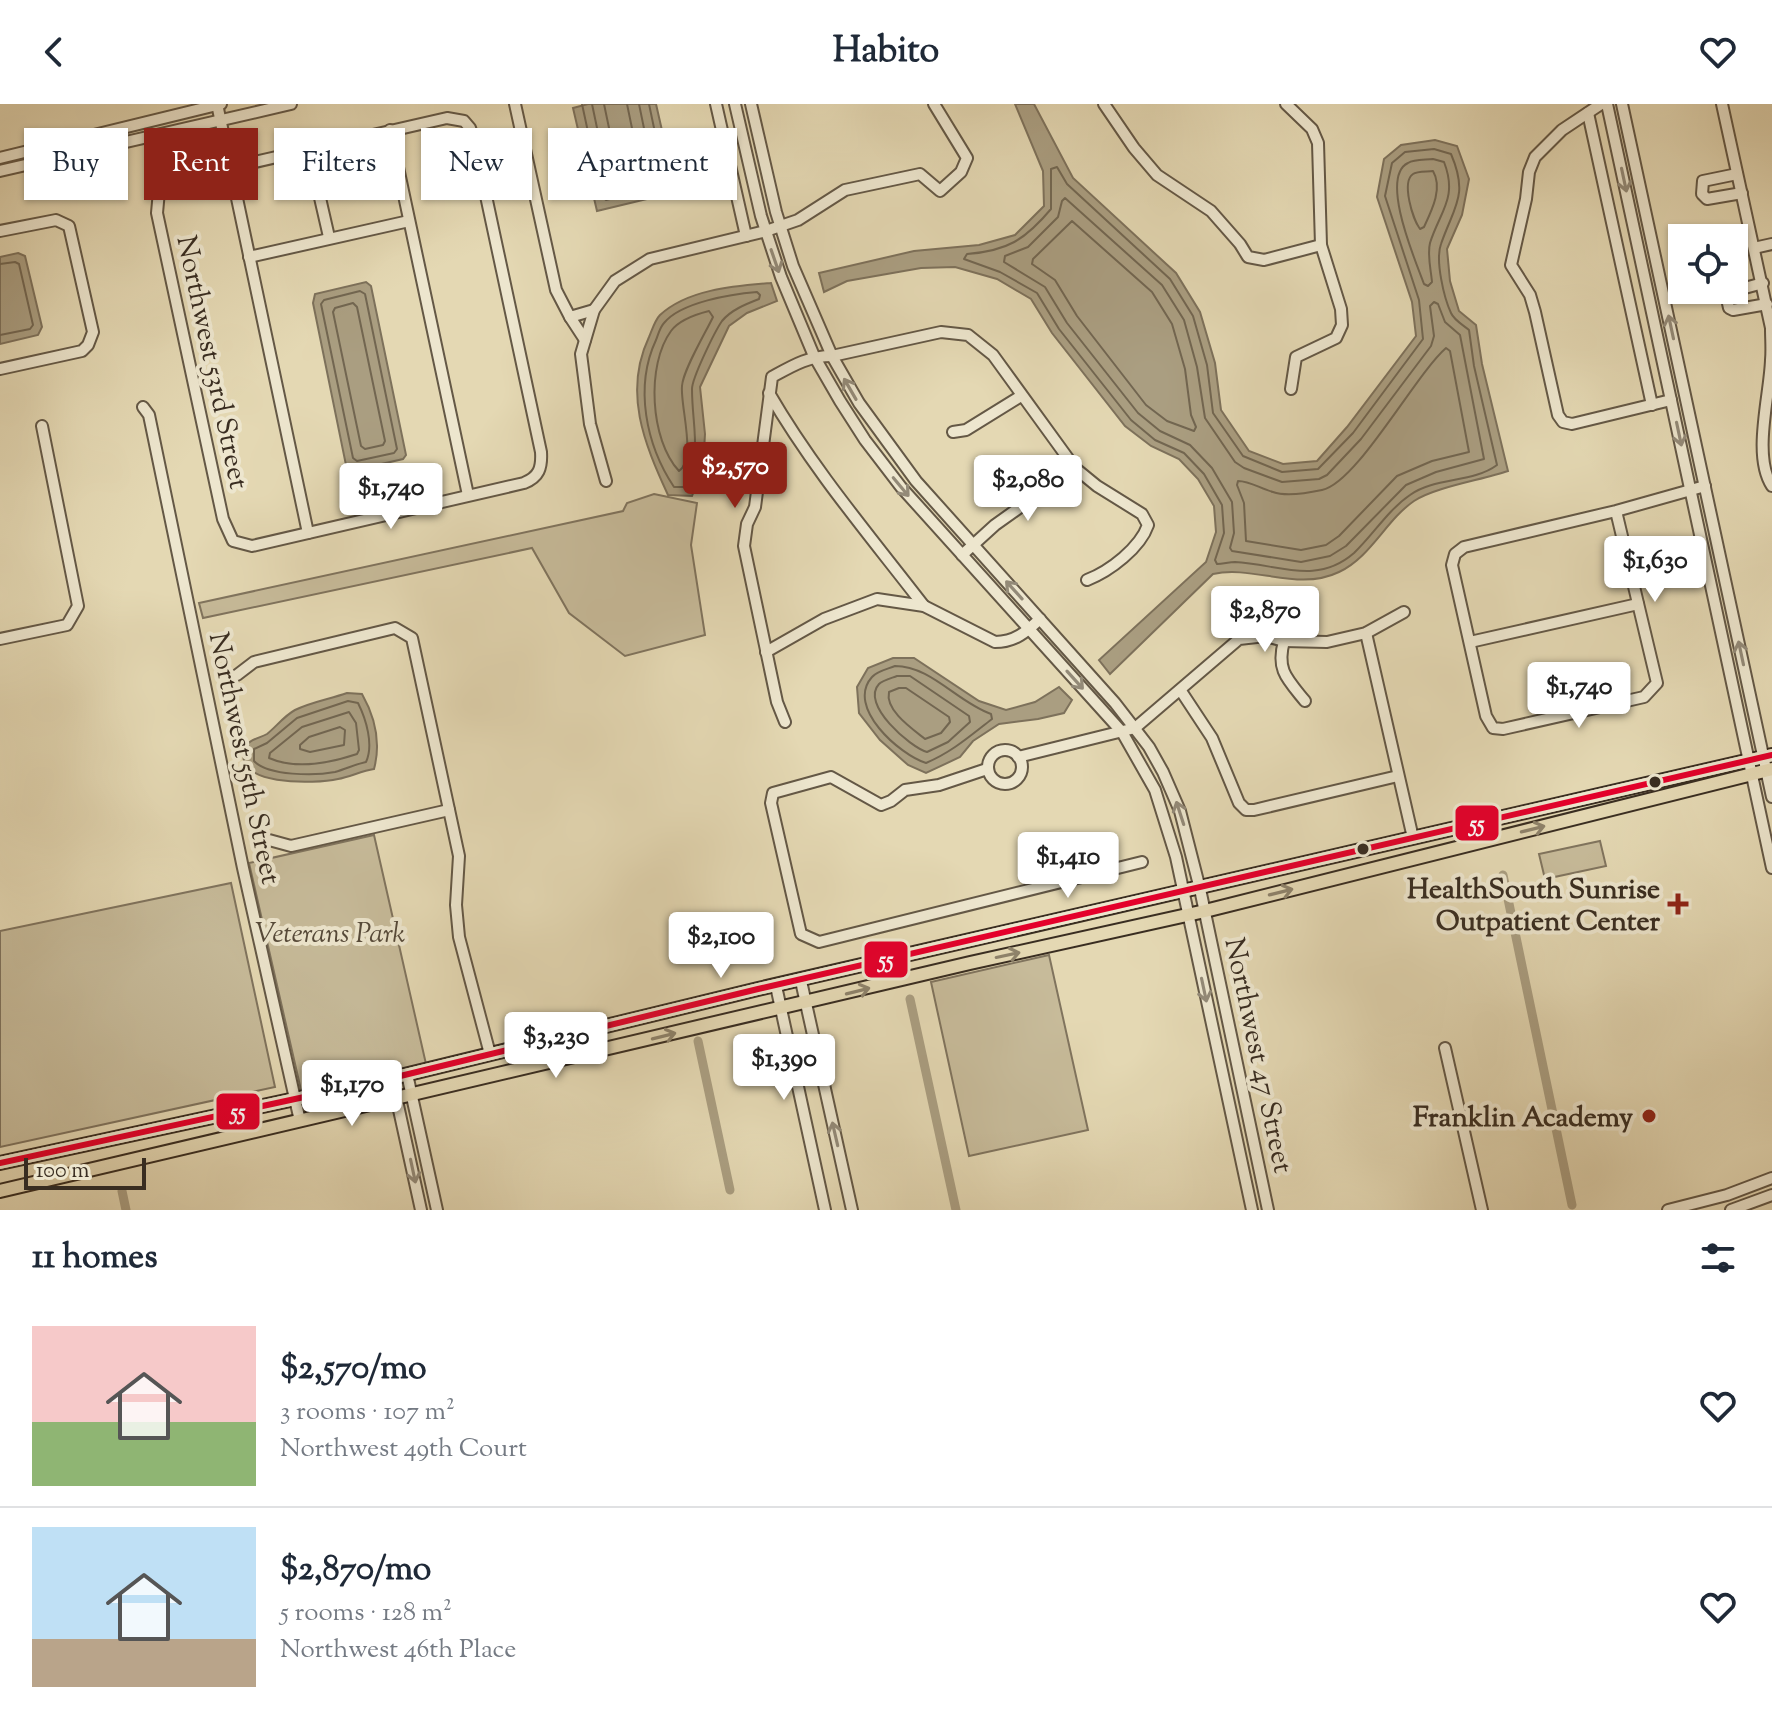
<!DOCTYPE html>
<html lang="en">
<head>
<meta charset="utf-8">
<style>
  :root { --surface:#fff; --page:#f6f6f7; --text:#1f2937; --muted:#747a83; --line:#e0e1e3; --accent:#8f2418 }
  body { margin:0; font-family:"Sorts Mill Goudy",serif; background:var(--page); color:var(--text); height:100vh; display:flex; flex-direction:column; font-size:30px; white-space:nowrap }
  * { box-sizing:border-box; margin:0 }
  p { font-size:26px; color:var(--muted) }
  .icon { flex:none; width:44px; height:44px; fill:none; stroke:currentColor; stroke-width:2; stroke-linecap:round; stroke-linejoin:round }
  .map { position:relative; height:1106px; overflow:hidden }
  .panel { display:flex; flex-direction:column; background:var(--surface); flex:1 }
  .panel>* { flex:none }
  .banner { position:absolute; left:24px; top:24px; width:800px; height:72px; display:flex; gap:16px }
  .controls { position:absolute; left:1668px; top:120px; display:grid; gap:16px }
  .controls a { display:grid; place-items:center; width:80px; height:80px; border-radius:0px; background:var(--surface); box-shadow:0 2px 6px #0004; font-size:40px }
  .scale { position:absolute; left:24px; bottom:20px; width:122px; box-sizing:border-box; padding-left:8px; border:4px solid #392d21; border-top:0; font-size:22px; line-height:28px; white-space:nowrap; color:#392d21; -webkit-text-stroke:6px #ede6ce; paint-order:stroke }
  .price { position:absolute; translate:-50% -68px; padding:0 18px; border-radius:8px; background:#fff; color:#222; font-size:26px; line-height:52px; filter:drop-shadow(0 2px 4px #0008) }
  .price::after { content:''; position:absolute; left:50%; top:48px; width:24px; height:18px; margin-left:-12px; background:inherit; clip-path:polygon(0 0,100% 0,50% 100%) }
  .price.on { background:var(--accent); color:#fff }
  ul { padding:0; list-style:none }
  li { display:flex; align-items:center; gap:24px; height:200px; padding:0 32px }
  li+li { border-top:2px solid var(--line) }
  li span { display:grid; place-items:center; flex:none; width:224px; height:160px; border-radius:0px; color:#555 }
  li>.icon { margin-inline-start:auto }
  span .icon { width:96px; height:96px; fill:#fffc; stroke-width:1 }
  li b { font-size:34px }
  h2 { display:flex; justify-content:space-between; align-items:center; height:96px; padding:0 32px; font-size:34px }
  .pill { padding:0 28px; border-radius:0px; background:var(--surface); box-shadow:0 2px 6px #0004; font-size:28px; line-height:72px }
  .pill.on { background:var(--accent); color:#fff }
  header { display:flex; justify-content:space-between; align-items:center; height:104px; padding:0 32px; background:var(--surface); font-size:36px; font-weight:800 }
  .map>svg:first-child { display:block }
  .green { fill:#c7bb9a; stroke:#80745e; stroke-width:2 }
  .water { fill:#aa9e81; stroke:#7d715b; stroke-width:2 }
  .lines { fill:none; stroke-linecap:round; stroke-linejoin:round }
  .shore { stroke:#726651; stroke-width:2 }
  .canal { stroke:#aa9e81; stroke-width:9 }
  .minor-casing { stroke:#645846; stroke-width:14 }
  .major-casing { stroke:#392d21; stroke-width:16 }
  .minor { stroke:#ede6ce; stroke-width:10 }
  .major { stroke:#e4d8b3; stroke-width:12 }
  .bus-1-casing { stroke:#ede6ce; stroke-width:12 }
  .bus-1 { stroke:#e4002b; stroke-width:6 }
  .oneway { stroke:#938a78 }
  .oneway2 { stroke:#8e826a }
  .bus-dot { fill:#392d21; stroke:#ede6ce; stroke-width:3 }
  .poi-dot { fill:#8f2418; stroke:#ede6ce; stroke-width:3 }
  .labels { text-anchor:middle; stroke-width:8; stroke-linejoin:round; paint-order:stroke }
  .street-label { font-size:28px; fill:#392d21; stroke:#ede6ce }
  .poi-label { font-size:28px; font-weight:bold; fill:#392d21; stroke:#ede6ce; text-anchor:end }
  .park-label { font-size:28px; font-style:italic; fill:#554939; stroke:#ede6ce }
  .line-badge { stroke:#ede6ce; stroke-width:3 }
  .badge-label { font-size:22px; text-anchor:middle; font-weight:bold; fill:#fff }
</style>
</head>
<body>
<header><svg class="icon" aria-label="back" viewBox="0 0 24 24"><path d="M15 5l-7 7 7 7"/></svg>Habito<svg class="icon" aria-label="heart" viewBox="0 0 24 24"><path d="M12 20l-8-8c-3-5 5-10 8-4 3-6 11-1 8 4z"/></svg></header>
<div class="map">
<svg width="1772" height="1106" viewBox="0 0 1772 1106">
  <rect width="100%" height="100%" fill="#e4d8b3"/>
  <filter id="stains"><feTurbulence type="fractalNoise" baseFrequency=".0025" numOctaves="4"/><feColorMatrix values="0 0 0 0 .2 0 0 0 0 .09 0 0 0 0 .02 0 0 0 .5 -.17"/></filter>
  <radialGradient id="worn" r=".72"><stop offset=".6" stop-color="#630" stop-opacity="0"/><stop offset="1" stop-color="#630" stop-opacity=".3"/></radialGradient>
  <!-- green -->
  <g class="green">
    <path d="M654,390L697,399L691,441L705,531L625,552L569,509L532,444L203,514L199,499L623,407L627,399Z"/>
    <path d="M374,731L426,960L301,986L249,759Z"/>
    <path d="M1600,737L1606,762L1545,775L1539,750Z"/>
    <path d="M231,779L275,983L0,1043V827Z"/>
    <path d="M1049,851L1088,1026L969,1052L931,878Z"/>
  </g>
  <!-- water -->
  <g class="water">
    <path d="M588,0H656L676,88L597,107L573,4Z"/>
    <path d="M1015,0H1034L1073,74L1176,169L1200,208L1215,259L1221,306L1249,347L1283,360L1317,357L1347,323L1416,232L1412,198L1377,93L1384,55L1401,41L1435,36L1457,42L1469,75L1462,111L1447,145L1450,177L1459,207L1476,221L1482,260L1508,367C1482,376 1435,383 1414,397C1386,416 1371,453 1339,468C1298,488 1254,461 1213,470L1110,570L1099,556L1206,458L1216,428L1214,402L1198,375L1179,355L1151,342L1125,322L1052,229L1031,195L997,175L955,163L921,164L847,177L824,188L819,169L914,147L979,141L1015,131L1044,102L1043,67Z"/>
    <path d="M18,149L25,152L42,223L38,231L0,240V153Z"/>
    <path d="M366,178L371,182L406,351L403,355L351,367L347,366L313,199L315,190Z"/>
    <path d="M771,179L777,197L747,209L729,222L700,283L705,330L703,363L692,392L668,391C644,339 623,288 649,233C652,226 655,216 660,211C688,185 735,182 771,179Z"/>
    <path d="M893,554H914L979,597L1006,606L1035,598L1059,583L1072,596L1064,609L1038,615L999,620L973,637L960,653L926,669L908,661L880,636L859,609L857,583L868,564Z"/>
    <path d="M347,589L362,590C375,613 381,639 374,665C361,667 350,673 338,675C317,680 227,683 246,642C250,635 260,634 267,630C276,623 284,612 295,606C311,598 330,595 347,589Z"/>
  </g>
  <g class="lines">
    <!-- shore -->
    <g class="shore">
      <path d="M582,0L602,93L606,96L666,81L649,0"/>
      <path d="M592,0L609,81L613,84L654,73L639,0"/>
      <path d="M604,0L618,67L622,70L637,66L640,63L627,0"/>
      <path d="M1434,45L1451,50C1469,92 1454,102 1441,140C1435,156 1444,194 1451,209C1454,216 1463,221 1469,226L1474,262L1497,361C1473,379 1435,373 1410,391C1388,406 1373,431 1354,449C1316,482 1278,460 1235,458C1229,458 1223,460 1217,460L1215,456L1224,429L1222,401L1204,370L1184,349L1155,336L1131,316L1059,225L1037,189L1000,168L964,155L967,150C1007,147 1025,136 1051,105V65L1057,63L1067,80L1170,175L1193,212L1207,261L1213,309L1243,352L1282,368L1318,365L1353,329L1423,235L1419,196L1385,92L1392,59L1405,48Z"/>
      <path d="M1433,55L1444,58C1458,94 1440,107 1430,139C1427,151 1431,166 1432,178L1428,182L1424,180C1416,158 1379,73 1408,59C1414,55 1425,56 1433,55Z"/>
      <path d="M1433,67C1443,84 1432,106 1424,123L1420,125C1413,116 1401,78 1413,70C1417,67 1429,68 1433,67Z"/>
      <path d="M1065,94L1162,181L1184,216L1197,263L1205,314L1235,358L1244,364L1282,378L1319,375L1327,371L1361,335L1431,242L1434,232L1430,202L1434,198L1438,200L1445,218L1460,231L1484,355L1436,368L1406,381L1346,442L1330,452L1301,458L1232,447L1230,444L1234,429L1232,398L1212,364L1190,341L1160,327L1138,309L1067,219L1045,183L1004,158L1005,152L1028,143L1058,113L1062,97Z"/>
      <path d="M1072,117L1152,188L1172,220L1185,265L1191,311L1196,323L1194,327L1167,317L1146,301L1077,212L1055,176L1032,160L1033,155Z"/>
      <path d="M0,160L15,158L19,160L33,221L30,225L0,231"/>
      <path d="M360,187L365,190L397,345L394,349L357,357L353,354L321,200L324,196Z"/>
      <path d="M757,188L760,191L759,195C746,200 731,206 722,217C715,227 692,274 692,285C692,322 702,346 686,383H674C646,341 634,283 656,236C658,231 660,223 664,219C681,198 732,190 757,188Z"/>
      <path d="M353,199L357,203L385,337L383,341L365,345L361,342L333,208L335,204Z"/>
      <path d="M709,207L713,213C706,228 683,266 682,282C680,302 697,354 679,367C650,336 646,261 671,227C679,216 697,210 709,207Z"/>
      <path d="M1446,244L1450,247L1469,348L1432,357L1397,372L1339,432L1326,441L1301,446L1246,437L1244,399L1237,381L1238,377C1250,377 1261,385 1273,388C1287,393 1308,389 1322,386C1357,379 1415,271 1446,244Z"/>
      <path d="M895,562C931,562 957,598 991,610L992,615C970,632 952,648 926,659C900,651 845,603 872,573C877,567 888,565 895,562Z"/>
      <path d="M897,572H910L969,612L970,618L948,638L927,648C910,643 860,600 879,580C883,576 892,574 897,572Z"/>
      <path d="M899,584H906L949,613L950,618L941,629L925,635C911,624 885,606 889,588Z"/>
      <path d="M348,597L358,599C366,615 374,641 366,658C356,660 346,665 335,668C315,672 268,672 254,657V645L267,639L297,614Z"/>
      <path d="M349,608L356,619L359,646L357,650C330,659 296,666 269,654L270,649L302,623Z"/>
      <path d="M340,623L345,626L344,641L310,648L300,645V641L309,633Z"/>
    </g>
    <!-- canal -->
    <g class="canal">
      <path d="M1503,771L1572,1101"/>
      <path d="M910,895L956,1106"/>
      <path d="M698,937L730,1086"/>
      <path d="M122,1087L126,1106"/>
    </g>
    <defs>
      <g id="minor">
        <path d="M217,0L308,429"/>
        <path d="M515,0L556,186L570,213L594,206"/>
        <path d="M716,0L746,132"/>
        <path d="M735,0L761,112L781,173L814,252L840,297L865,336L901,383L1122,628L1155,686L1176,753L1252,1106"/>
        <path d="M751,0L776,108L793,162L832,252L859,299L916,377L1115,599L1149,643L1163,668L1180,707L1200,785L1268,1106"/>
        <path d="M1104,0L1134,44L1157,71L1211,107L1240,140L1248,153L1264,156L1321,141"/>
        <path d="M1286,0L1312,25L1318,39L1321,141L1341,205L1342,221L1336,234L1296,253L1291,285"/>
        <path d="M1601,0L1562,26L1535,53L1529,68L1526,95L1511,161L1530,191L1535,208L1558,311L1563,318L1572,320L1671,296"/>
        <path d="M1607,0L1772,764"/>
        <path d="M1622,0L1772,693"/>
        <path d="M1722,0L1771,224C1771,235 1772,246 1771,256C1770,291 1752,352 1772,382"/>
        <path d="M1588,9L1652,301"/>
        <path d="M447,14L464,17L470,24L474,36L541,348C542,364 539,373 524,379L252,442L233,437L223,415L157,109L159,87L172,77Z"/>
        <path d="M390,26L468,391"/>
        <path d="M309,46L329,133"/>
        <path d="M0,54L221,0"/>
        <path d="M0,67L291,0"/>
        <path d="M1737,70L1703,77L1702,90L1707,95L1742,89"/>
        <path d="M0,127L56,116L69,122L93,228L88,241L82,247L0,265"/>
        <path d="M1754,144L1772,140"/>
        <path d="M249,153L409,117"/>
        <path d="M1763,179L1730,188L1727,195L1729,204L1733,206L1767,200"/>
        <path d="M570,213L585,236"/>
        <path d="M769,289C813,365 870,432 924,502"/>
        <path d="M143,303L149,311L243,764L300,1017"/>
        <path d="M953,328L966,326L1021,292"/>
        <path d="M606,377L590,320L581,250L594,206L615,177L650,155L766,127L798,116L845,86L920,70L940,87L961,68L967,54L934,0"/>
        <path d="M1616,407L1657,579L1644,593L1503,625L1493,624L1486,612L1452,461L1455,450L1464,443L1616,407L1705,382"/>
        <path d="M962,451L995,421L1075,364"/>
        <path d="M1366,529L1413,734"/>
        <path d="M0,535L67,521L78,502L42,322"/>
        <path d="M1284,537C1276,566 1287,575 1305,597"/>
        <path d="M1470,538L1638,500"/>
        <path d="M766,548L824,515L877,495L924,502L995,538C1015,538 1026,528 1040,515"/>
        <path d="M237,571L254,558L395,524L412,534L459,752L456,801L459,833L490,950"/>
        <path d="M1181,587L1212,634L1239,699L1246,706H1254L1398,672"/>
        <path d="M785,618L777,598L744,442L747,420L755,403L772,273C792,262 808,252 832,252L941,228L968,231L993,251L1075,364L1097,382L1142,410L1148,421C1140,444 1110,467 1087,476"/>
        <circle cx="1005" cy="663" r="17"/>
        <path d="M1018,653L1135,624L1239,535L1266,532L1284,537L1327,538L1366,529L1404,508"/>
        <path d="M987,665L939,681L905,686L891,697L881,701L831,673L773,689L771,699L801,830L819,838L1142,758"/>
        <path d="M269,736L291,742L449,706"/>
        <path d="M801,877L852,1106"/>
        <path d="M776,882L825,1106"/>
        <path d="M1445,944L1482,1106"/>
        <path d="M407,970L437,1106"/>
        <path d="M392,974L421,1106"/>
        <path d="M1668,1106L1727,1091L1772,1074"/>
        <path d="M1731,1106L1772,1091"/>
      </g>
      <g id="major">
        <path d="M0,1059L392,974L758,885L1772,651"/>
        <path d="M0,1087L970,859L1205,807L1772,665"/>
      </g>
    </defs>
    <!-- minor casing -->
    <use href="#minor" class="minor-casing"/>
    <!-- major casing -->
    <use href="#major" class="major-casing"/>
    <!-- minor -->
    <use href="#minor" class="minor"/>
    <!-- major -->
    <use href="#major" class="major"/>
    <defs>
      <path id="bus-1" d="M0,1059L392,974L758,885L1772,651"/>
    </defs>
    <!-- bus-1 casing -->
    <use href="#bus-1" class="bus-1-casing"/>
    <!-- bus-1 -->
    <use href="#bus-1" class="bus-1"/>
  </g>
  <!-- one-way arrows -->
  <defs><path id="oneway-shaft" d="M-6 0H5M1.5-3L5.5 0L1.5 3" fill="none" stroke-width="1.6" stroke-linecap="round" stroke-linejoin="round" transform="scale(2)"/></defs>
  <g class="oneway">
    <use href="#oneway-shaft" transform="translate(1624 76) rotate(78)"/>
    <use href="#oneway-shaft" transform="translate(775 157) rotate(71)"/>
    <use href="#oneway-shaft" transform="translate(1671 223) rotate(-102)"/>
    <use href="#oneway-shaft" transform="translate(850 285) rotate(-120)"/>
    <use href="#oneway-shaft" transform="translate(1679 330) rotate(78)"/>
    <use href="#oneway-shaft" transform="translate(901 383) rotate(50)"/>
    <use href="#oneway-shaft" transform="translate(1014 486) rotate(-132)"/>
    <use href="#oneway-shaft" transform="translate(1741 549) rotate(-102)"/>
    <use href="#oneway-shaft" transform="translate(1075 576) rotate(48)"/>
    <use href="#oneway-shaft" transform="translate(1180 709) rotate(-108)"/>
    <use href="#oneway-shaft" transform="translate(1204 886) rotate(78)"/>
    <use href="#oneway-shaft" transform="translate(835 1030) rotate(-103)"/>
    <use href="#oneway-shaft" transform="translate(413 1067) rotate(78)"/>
  </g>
  <g class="oneway2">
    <use href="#oneway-shaft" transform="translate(1533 725) rotate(-14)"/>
    <use href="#oneway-shaft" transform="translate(1281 788) rotate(-14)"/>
    <use href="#oneway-shaft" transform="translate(1008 851) rotate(-12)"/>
    <use href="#oneway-shaft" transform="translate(858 887) rotate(-14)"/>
    <use href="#oneway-shaft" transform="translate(664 932) rotate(-14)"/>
  </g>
  <!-- markers -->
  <g class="bus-dot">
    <circle cx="1655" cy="678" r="7"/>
    <circle cx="1363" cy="745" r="7"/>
  </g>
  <g class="poi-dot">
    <path d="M1674 788h8v8h8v8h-8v8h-8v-8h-8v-8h8z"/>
    <circle cx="1649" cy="1012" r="8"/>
  </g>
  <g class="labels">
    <!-- street labels -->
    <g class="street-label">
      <text transform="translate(214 258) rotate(78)" y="10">Northwest 53rd Street</text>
      <text transform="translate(246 654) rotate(78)" y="10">Northwest 55th Street</text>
      <text transform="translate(1260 951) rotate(78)" y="10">Northwest 47 Street</text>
    </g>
    <!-- poi labels -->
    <g class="poi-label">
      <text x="1660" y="794">HealthSouth Sunrise<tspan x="1660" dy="32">Outpatient Center</tspan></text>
      <text x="1633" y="1022">Franklin Academy</text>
    </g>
    <!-- park labels -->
    <g class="park-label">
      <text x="330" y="838">Veterans Park</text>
    </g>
  </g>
  <g class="line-badge">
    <rect x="1454" y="700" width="46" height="38" rx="8" fill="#e4002b"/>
    <rect x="863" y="836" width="46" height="39" rx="8" fill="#e4002b"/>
    <rect x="215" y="988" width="46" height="39" rx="8" fill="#e4002b"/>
  </g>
  <g class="badge-label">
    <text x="1477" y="727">55</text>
    <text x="886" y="863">55</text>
    <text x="238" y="1015">55</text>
  </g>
  <rect width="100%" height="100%" filter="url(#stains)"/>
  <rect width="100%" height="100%" fill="url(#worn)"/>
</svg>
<div class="controls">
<a><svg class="icon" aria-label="locate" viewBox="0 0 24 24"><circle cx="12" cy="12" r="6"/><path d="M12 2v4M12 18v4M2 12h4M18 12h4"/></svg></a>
</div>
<div class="scale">100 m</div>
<b class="price on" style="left:735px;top:406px">$2,570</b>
<b class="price" style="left:1028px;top:419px">$2,080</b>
<b class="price" style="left:391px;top:427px">$1,740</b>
<b class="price" style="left:1655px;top:500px">$1,630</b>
<b class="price" style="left:1265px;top:550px">$2,870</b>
<b class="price" style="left:1579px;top:626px">$1,740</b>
<b class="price" style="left:1068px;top:796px">$1,410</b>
<b class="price" style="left:721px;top:876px">$2,100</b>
<b class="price" style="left:556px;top:976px">$3,230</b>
<b class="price" style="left:784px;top:998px">$1,390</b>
<b class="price" style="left:352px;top:1024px">$1,170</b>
<div class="banner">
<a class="pill">Buy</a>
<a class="pill on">Rent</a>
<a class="pill">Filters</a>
<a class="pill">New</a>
<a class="pill">Apartment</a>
</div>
</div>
<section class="panel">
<h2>11 homes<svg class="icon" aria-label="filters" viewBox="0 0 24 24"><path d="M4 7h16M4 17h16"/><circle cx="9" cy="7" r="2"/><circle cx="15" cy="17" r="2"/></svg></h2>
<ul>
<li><span style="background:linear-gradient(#f6c9c9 60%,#8fb573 0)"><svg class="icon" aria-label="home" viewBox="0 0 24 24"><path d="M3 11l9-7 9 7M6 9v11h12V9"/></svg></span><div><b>$2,570/mo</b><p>3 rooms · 107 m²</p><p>Northwest 49th Court</p></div><svg class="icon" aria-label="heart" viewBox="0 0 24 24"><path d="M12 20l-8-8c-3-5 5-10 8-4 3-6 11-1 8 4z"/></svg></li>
<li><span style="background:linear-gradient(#bfe0f5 70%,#b9a48a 0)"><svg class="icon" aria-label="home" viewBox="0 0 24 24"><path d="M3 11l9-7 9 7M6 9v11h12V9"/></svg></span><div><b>$2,870/mo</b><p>5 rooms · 128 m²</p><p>Northwest 46th Place</p></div><svg class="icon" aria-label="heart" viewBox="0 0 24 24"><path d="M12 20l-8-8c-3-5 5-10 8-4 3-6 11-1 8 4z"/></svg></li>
</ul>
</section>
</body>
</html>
